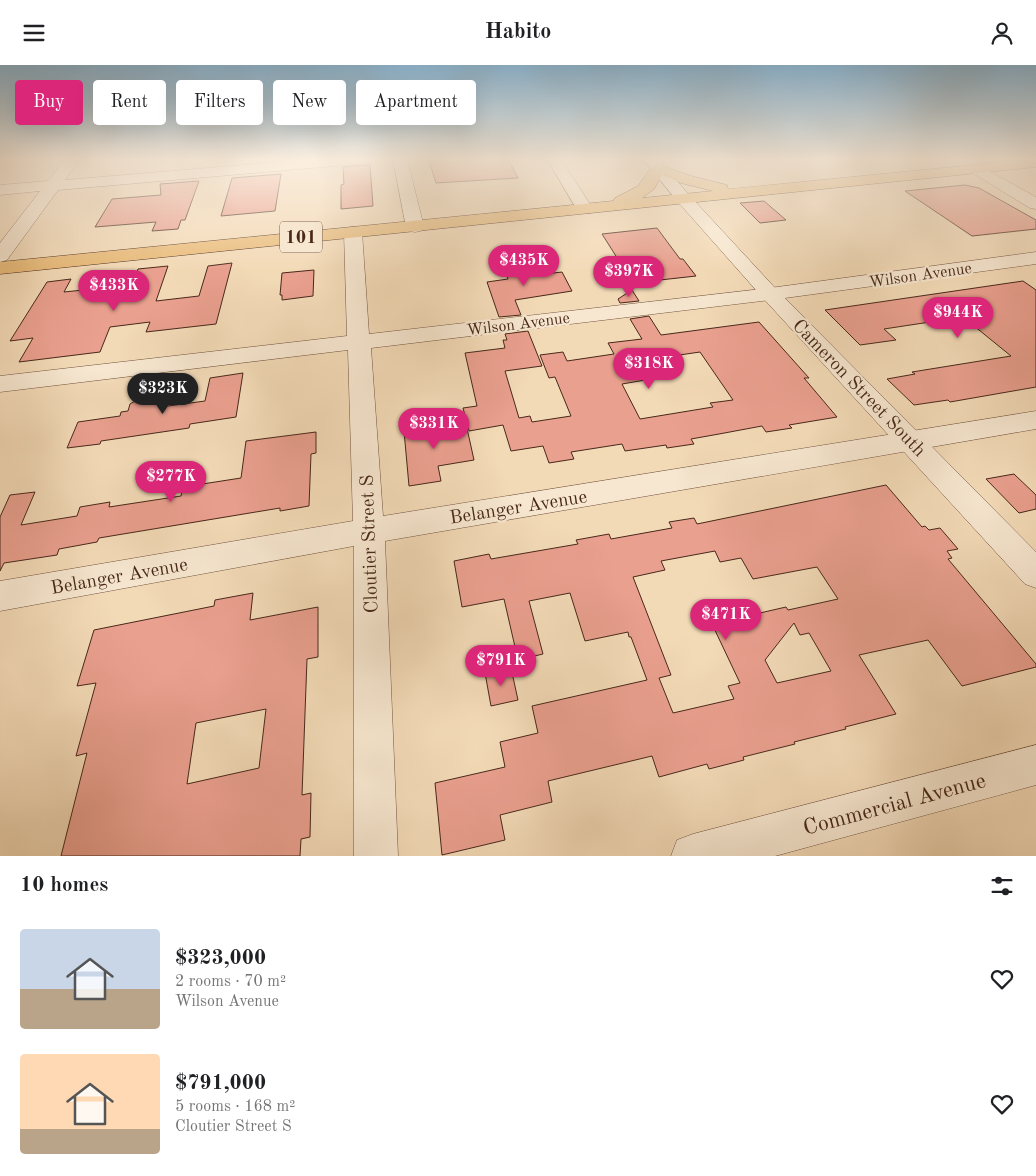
<!DOCTYPE html>
<html lang="en">
<head>
<meta charset="utf-8">
<style>
  :root { --surface:#fff; --page:#f2f2f2; --text:#202124; --muted:#757577; --accent:#db2777 }
  body { margin:0; font-family:"Old Standard TT",serif; background:var(--page); color:var(--text); height:100vh; display:flex; flex-direction:column; font-size:19px; white-space:nowrap }
  * { box-sizing:border-box; margin:0 }
  p { font-size:16px; color:var(--muted) }
  .icon { flex:none; width:28px; height:28px; fill:none; stroke:currentColor; stroke-width:2; stroke-linecap:round; stroke-linejoin:round }
  .map { position:relative; height:791px; overflow:hidden }
  .panel { display:flex; flex-direction:column; background:var(--surface); flex:1 }
  .panel>* { flex:none }
  .hud { position:absolute; left:15px; top:15px; width:500px; height:45px; display:flex; gap:10px }
  .price { position:absolute; translate:-50% -42px; padding:0 11px; border-radius:18px; background:var(--accent); color:#fff; font-size:16px; line-height:32px; filter:drop-shadow(0 1px 2px #0008) }
  .price::after { content:''; position:absolute; left:50%; top:30px; width:15px; height:11px; margin-left:-8px; background:inherit; clip-path:polygon(0 0,100% 0,50% 100%) }
  .price.selected { background:#222; color:#fff }
  ul { padding:0; list-style:none }
  li { display:flex; align-items:center; gap:15px; height:125px; padding:0 20px }
  li span { display:grid; place-items:center; flex:none; width:140px; height:100px; border-radius:5px; color:#555 }
  li>.icon { margin-inline-start:auto }
  span .icon { width:60px; height:60px; fill:#fffc; stroke-width:1 }
  li b { font-size:21px }
  h2 { display:flex; justify-content:space-between; align-items:center; height:60px; padding:0 20px; font-size:21px }
  .pill { padding:0 18px; border-radius:5px; background:var(--surface); box-shadow:0 5px 20px #0002; font-size:18px; line-height:45px }
  .pill.selected { background:var(--accent); color:#fff }
  header { display:flex; justify-content:space-between; align-items:center; height:65px; padding:0 20px; background:var(--surface); font-size:22px; font-weight:600 }
  .map>svg:first-child { display:block }
  .building { fill:#eaa08f; stroke:#48281a; fill-rule:evenodd }
  .lines { fill:none; stroke-linecap:round; stroke-linejoin:round }
  .minor-casing { stroke:#735441; stroke-width:1 }
  .tertiary-casing { stroke:#735441; stroke-width:1 }
  .secondary-casing { stroke:#48281a; stroke-width:1 }
  .primary-casing { stroke:#48281a; stroke-width:1 }
  .minor { fill:#f7e7d0; fill-rule:evenodd }
  .tertiary { fill:#f7e7d0; fill-rule:evenodd }
  .secondary { fill:#f7e7d0; fill-rule:evenodd }
  .primary { fill:#eabd7c; fill-rule:evenodd }
  .labels { text-anchor:middle; stroke-width:4.5; stroke-linejoin:round; paint-order:stroke }
  .far-street-label { font-size:16px; fill:#48281a; stroke:#f7e7d0 }
  .shield { fill:#f7e7d0; stroke:#7c6151; stroke-width:1 }
  .shield-label { font-size:18px; font-weight:bold; fill:#48281a }
  .street-label { font-size:19px; fill:#48281a; stroke:#f7e7d0 }
  .near-street-label { font-size:22px; fill:#48281a; stroke:#f7e7d0 }
</style>
</head>
<body>
<header><svg class="icon" aria-label="menu" viewBox="0 0 24 24"><path d="M4 6h16M4 12h16M4 18h16"/></svg>Habito<svg class="icon" aria-label="person" viewBox="0 0 24 24"><circle cx="12" cy="8" r="4"/><path d="M4 21q1-7 8-7t8 7"/></svg></header>
<div class="map">
<svg width="1036" height="791" viewBox="0 0 1036 791">
  <rect width="100%" height="100%" fill="#f3dab7"/>
  <filter id="stains"><feTurbulence type="fractalNoise" baseFrequency=".004" numOctaves="4"/><feColorMatrix values="0 0 0 0 .2 0 0 0 0 .09 0 0 0 0 .02 0 0 0 .5 -.17"/></filter>
  <radialGradient id="worn" r=".72"><stop offset=".6" stop-color="#630" stop-opacity="0"/><stop offset="1" stop-color="#630" stop-opacity=".3"/></radialGradient>
  <!-- building -->
  <g class="building">
    <path d="M447,94H508L518,113L436,118L429,96Z"/>
    <path d="M370,100L373,141L341,144V120L344,119L343,102Z"/>
    <path d="M281,109L275,146L221,151L232,113Z"/>
    <path d="M199,116L185,155H181L178,164L152,166L156,157L95,162L112,134L161,130L160,119Z"/>
    <path d="M965,120L979,123L1036,155V164L972,171L905,126Z"/>
    <path d="M764,136L786,155L760,158L740,138Z"/>
    <path d="M657,163L680,194H683L696,211L633,218L602,169Z"/>
    <path d="M530,195L537,210L562,207L572,226L515,235L521,250L499,252L487,217L508,214L502,198Z"/>
    <path d="M232,198L216,259L146,267L150,257L110,262L100,287L19,297L33,273L10,276L47,217L71,214L64,227L131,220L138,204L168,201L156,236L199,231L208,201Z"/>
    <path d="M314,205L313,231L282,235V230H280L282,208Z"/>
    <path d="M1023,216L1036,225V322L950,337L948,335L914,340L887,314L915,309L912,307L1011,291L963,252L884,264L896,275L860,280L825,245Z"/>
    <path d="M632,225L639,236L620,238L618,234Z"/>
    <path d="M649,251L661,270L759,257L809,313H804L837,352L789,360L792,363L766,367L762,361L719,369L691,374L694,379L667,383L666,380L625,386L622,379L571,387L574,394L549,398L543,381L511,386L503,360L469,366L463,343L477,341L465,288L505,283L503,275H507L505,269L528,266L542,301L505,306L519,353L530,351L532,357L571,351L555,312L549,313L540,290L563,287L567,296L614,289L608,278L642,274L630,254ZM700,287L733,335L710,338L713,342L640,354L622,319L663,312L652,294Z"/>
    <path d="M243,308L236,352L190,359L189,363L101,376L100,379L67,383L78,357L120,351L121,347L128,346L130,339L140,333L152,331L168,341L205,336L210,313Z"/>
    <path d="M426,352L428,365L466,359L474,395L438,401L441,416L409,421L403,355Z"/>
    <path d="M316,367V388L311,389L309,441L280,446V443L99,473L97,477L59,484L57,490L4,498L0,506V452L10,430L35,427L21,460L77,451L80,442L110,437L109,442L181,431L183,422L241,413L246,376Z"/>
    <path d="M1014,409L1036,430V444L1019,448L986,414Z"/>
    <path d="M886,420L922,462L925,461L929,465L940,463L958,484L947,486L952,493L948,494L1036,599V602L962,621L928,575L859,590L896,649L845,662L846,664L794,677L795,679L743,692L744,695L709,704L707,699L659,712L652,691L548,716L552,737L500,750L505,775L442,790L435,718L505,702L500,677L538,668L532,641L647,615L631,572H629L628,567L585,576L570,528L529,536L543,589L518,595L504,534L462,542L454,496L489,489L491,494L578,479L576,475L609,469L611,474L672,463L669,457L694,453L697,459ZM715,486L720,497L741,493L753,514L817,502L838,534L788,545L786,542L712,559L740,618L728,621L734,634L673,648L659,613L671,610L633,512L665,505L661,496ZM794,558L800,570L809,568L831,606L777,618L765,595Z"/>
    <path d="M253,528L250,555L318,542V592L307,594L302,730L311,728L310,772L301,774L300,791H61L87,688L76,691L96,618L77,621L94,565L214,541L215,535ZM266,644L259,703L187,719L196,658Z"/>
    <path d="M511,603L518,635L491,641L485,608Z"/>
  </g>
  <g class="lines">
    <defs>
      <g id="minor">
        <path d="M65,94H80L65,115L315,94H376L374,97L369,98L58,125L7,195L0,197V178L40,126L0,130V120L48,116Z"/>
        <path d="M393,94H407L424,162L421,166L415,167L409,166L406,162Z"/>
        <path d="M547,94H561L593,144L591,148H579Z"/>
        <path d="M976,99L1036,132V144L1030,143L971,107L968,104L971,101Z"/>
        <path d="M353,162L359,163L362,167L369,269L770,223L1036,187V199L770,235L371,283L383,451L1036,346V364L385,476L398,791H354V481L0,546V516L353,456L348,285L0,327V311L347,271L344,167L347,163Z"/>
        <path d="M1036,680V720L775,791H671L677,775L693,769Z"/>
      </g>
      <path id="tertiary" d="M684,129L690,131L777,225L1036,487V523L1025,519L763,233L678,137L676,134L678,131Z"/>
      <path id="secondary" d="M643,94H658L690,131L692,134L690,137H678Z"/>
      <path id="primary" d="M1036,94V102L0,209V197L613,136L615,133L638,121L653,100L658,99L691,111L727,120L728,124ZM662,110L681,118L713,126L642,133L654,124Z"/>
    </defs>
    <!-- minor casing -->
    <use href="#minor" class="minor-casing"/>
    <!-- tertiary casing -->
    <use href="#tertiary" class="tertiary-casing"/>
    <!-- secondary casing -->
    <use href="#secondary" class="secondary-casing"/>
    <!-- primary casing -->
    <use href="#primary" class="primary-casing"/>
    <!-- minor -->
    <use href="#minor" class="minor"/>
    <!-- tertiary -->
    <use href="#tertiary" class="tertiary"/>
    <!-- secondary -->
    <use href="#secondary" class="secondary"/>
    <!-- primary -->
    <use href="#primary" class="primary"/>
  </g>
  <!-- sky -->
  <linearGradient id="sky" x2="0" y2="1"><stop stop-color="#8ab6d4"/><stop offset="0.46" stop-color="#faeedf"/><stop offset="1" stop-color="#faeedf" stop-opacity="0"/></linearGradient>
  <rect width="1036" height="205" fill="url(#sky)"/>
  <g class="labels">
    <!-- far-street labels -->
    <g class="far-street-label">
      <text transform="translate(920 209) rotate(-8)" y="6">Wilson Avenue</text>
      <text transform="translate(518 258) rotate(-7)" y="6">Wilson Avenue</text>
    </g>
    <!-- shield labels -->
    <rect class="shield" x="280" y="156.5" width="42" height="31" rx="4"/>
    <g class="shield-label">
      <text x="301" y="178">101</text>
    </g>
    <!-- street labels -->
    <g class="street-label">
      <text transform="translate(860 322) rotate(46)" y="7">Cameron Street South</text>
      <text transform="translate(518 441) rotate(-9)" y="7">Belanger Avenue</text>
      <text transform="translate(368 479) rotate(-92)" y="7">Cloutier Street S</text>
      <text transform="translate(119 510) rotate(-10)" y="7">Belanger Avenue</text>
    </g>
    <!-- near-street labels -->
    <g class="near-street-label">
      <text transform="translate(894 738) rotate(-15)" y="8">Commercial Avenue</text>
    </g>
  </g>
  <rect width="100%" height="100%" filter="url(#stains)"/>
  <rect width="100%" height="100%" fill="url(#worn)"/>
</svg>
<b class="price" style="left:524px;top:222px">$435K</b>
<b class="price" style="left:629px;top:233px">$397K</b>
<b class="price" style="left:114px;top:247px">$433K</b>
<b class="price" style="left:958px;top:274px">$944K</b>
<b class="price" style="left:649px;top:325px">$318K</b>
<b class="price selected" style="left:163px;top:350px">$323K</b>
<b class="price" style="left:434px;top:385px">$331K</b>
<b class="price" style="left:171px;top:438px">$277K</b>
<b class="price" style="left:726px;top:576px">$471K</b>
<b class="price" style="left:501px;top:622px">$791K</b>
<div class="hud">
<a class="pill selected">Buy</a>
<a class="pill">Rent</a>
<a class="pill">Filters</a>
<a class="pill">New</a>
<a class="pill">Apartment</a>
</div>
</div>
<section class="panel">
<h2>10 homes<svg class="icon" aria-label="filters" viewBox="0 0 24 24"><path d="M4 7h16M4 17h16"/><circle cx="9" cy="7" r="2"/><circle cx="15" cy="17" r="2"/></svg></h2>
<ul>
<li><span style="background:linear-gradient(#c9d6e8 60%,#b9a48a 0)"><svg class="icon" aria-label="home" viewBox="0 0 24 24"><path d="M3 11l9-7 9 7M6 9v11h12V9"/></svg></span><div><b>$323,000</b><p>2 rooms · 70 m²</p><p>Wilson Avenue</p></div><svg class="icon" aria-label="heart" viewBox="0 0 24 24"><path d="M12 20l-8-8c-3-5 5-10 8-4 3-6 11-1 8 4z"/></svg></li>
<li><span style="background:linear-gradient(#ffd9b3 75%,#b9a48a 0)"><svg class="icon" aria-label="home" viewBox="0 0 24 24"><path d="M3 11l9-7 9 7M6 9v11h12V9"/></svg></span><div><b>$791,000</b><p>5 rooms · 168 m²</p><p>Cloutier Street S</p></div><svg class="icon" aria-label="heart" viewBox="0 0 24 24"><path d="M12 20l-8-8c-3-5 5-10 8-4 3-6 11-1 8 4z"/></svg></li>
</ul>
</section>
</body>
</html>
